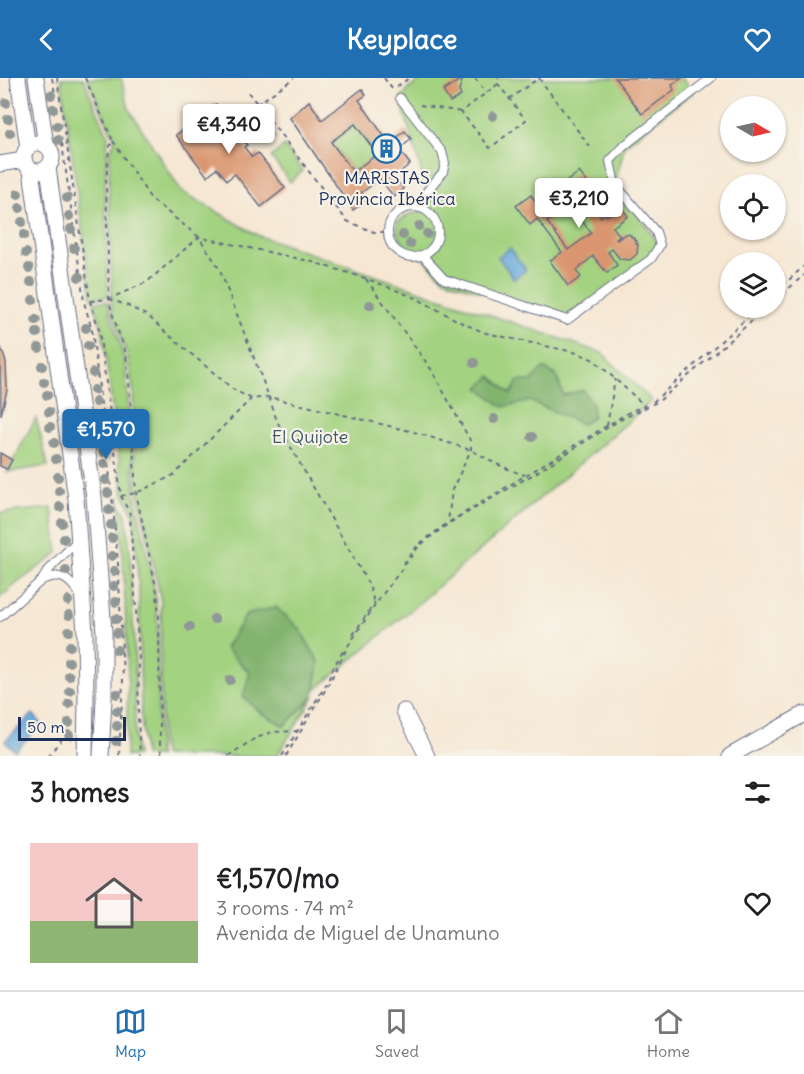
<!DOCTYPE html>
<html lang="en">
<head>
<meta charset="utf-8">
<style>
  :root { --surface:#fff; --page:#f2f2f2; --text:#202124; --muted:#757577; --line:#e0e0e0; --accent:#1f6fb2 }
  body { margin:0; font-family:Delius,sans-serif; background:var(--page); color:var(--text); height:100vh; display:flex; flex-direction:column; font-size:22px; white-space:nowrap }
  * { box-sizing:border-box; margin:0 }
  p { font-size:20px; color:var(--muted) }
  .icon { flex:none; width:33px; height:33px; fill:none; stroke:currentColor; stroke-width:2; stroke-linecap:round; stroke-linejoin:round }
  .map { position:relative; height:678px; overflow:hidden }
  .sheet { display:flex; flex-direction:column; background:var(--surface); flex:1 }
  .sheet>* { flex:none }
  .needle { width:39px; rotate:99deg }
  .buttons { position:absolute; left:720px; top:18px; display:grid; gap:12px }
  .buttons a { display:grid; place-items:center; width:66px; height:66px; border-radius:50%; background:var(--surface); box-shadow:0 2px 4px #0004; font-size:30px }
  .scale { position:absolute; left:18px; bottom:15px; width:108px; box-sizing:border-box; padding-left:6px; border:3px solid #1b2f5e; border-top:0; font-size:16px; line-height:21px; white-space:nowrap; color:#1b2f5e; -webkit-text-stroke:4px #f7f3e8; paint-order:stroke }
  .price { position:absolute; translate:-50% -51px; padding:0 14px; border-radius:6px; background:#fff; color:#222; font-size:20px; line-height:39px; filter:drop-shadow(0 2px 3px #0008) }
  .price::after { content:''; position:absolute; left:50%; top:36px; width:18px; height:14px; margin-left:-9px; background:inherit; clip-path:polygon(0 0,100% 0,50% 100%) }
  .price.selected { background:var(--accent); color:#fff }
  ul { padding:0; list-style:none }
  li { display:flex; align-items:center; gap:18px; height:150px; padding:0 30px }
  li span { display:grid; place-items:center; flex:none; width:168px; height:120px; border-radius:0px; color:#555 }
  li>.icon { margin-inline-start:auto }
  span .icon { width:72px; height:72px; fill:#fffc; stroke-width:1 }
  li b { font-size:26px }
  h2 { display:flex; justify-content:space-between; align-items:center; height:72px; padding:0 30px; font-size:26px }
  header { display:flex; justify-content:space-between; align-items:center; height:78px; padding:0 30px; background:var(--accent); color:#fff; font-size:27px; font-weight:800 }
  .tabs { display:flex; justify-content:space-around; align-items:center; height:84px; border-top:2px solid var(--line); background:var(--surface); font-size:16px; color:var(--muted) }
  .tabs a { display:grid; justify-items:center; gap:3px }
  .tabs .selected { color:var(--accent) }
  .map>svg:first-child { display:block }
  .green { fill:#a3d280; stroke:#5f806f; stroke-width:1.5; fill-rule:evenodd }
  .forest { fill:#82b46e; stroke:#4e7266; stroke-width:1.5 }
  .water { fill:#65a8da; stroke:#406c9c; stroke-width:1.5 }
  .building { fill:#da9670; fill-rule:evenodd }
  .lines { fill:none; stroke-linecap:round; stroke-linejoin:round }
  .lane-casing { stroke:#686f87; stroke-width:10 }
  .street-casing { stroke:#686f87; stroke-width:17 }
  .path { stroke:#686f87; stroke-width:2; stroke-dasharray:4.5 4.5; stroke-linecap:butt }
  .lane { stroke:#fff; stroke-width:8 }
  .street { stroke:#fff; stroke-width:15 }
  .tree { fill:#909897 }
  .labels { text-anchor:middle; stroke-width:4.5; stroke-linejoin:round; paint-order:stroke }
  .poi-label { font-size:18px; fill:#1b2f5e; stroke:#f7f3e8 }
  .park-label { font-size:18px; fill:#3d5866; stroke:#f7f3e8 }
</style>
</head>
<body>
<header><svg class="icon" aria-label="back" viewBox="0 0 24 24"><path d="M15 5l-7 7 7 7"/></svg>Keyplace<svg class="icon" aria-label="heart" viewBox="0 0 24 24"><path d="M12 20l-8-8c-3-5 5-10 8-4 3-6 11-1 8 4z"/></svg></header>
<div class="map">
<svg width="804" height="678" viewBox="0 0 804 678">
  <rect width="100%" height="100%" fill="#f7f3e8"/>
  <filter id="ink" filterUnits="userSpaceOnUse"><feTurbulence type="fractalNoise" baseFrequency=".0167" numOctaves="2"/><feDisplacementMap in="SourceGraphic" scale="12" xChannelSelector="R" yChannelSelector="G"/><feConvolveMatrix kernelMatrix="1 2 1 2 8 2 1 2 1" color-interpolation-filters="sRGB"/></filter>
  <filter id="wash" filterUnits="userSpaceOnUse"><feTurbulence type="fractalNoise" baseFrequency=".008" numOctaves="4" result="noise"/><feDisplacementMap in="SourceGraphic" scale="24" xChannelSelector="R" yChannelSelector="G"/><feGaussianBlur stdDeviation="1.35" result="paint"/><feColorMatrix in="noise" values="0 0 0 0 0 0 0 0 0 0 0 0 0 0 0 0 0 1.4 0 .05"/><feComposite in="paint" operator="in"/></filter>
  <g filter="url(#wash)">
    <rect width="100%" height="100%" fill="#f6e7d3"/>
    <!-- green -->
    <g class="green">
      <path d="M61,0H83L108,58L105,107L108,218L92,221Z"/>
      <path d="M87,0H121L129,31L181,113L259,158L602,275L652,323L418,526L314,613L319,584L250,595L284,648L314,618L277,678H164L161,668V523L139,417L136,410L133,312L128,280L113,236L112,228L109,109L110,73L115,62ZM556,297L563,317L582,346L530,323L518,325L491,298L511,316L532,303Z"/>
      <path d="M423,0H682L693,14L625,67L615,106L660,167L651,181L567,242L444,201L413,170L405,167L400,160L397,152L398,144L409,136L414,135L419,136L427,113L400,20L407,15L406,13Z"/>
      <path d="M264,45L275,59L266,66L255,52Z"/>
      <path d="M355,46L377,76L353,94L331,64Z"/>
      <path d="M284,68L303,93L290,104L271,79Z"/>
      <path d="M108,223C110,244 121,263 125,284L132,367L134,414L155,514L158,550V673L159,678H144L141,634L139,517L134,437L123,414L102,250L94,224Z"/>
      <path d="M36,340L48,388L7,394Z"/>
      <path d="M119,418L120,426L126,437L130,474L135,584V661L137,678H126L128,603L124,498Z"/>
      <path d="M52,430L58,475L16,506L0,520V435Z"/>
    </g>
    <!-- forest -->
    <g class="forest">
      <path d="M543,290L556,297L563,317L583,312L592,325L593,339L582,346L530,323L503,329L479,310L491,298L511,316L518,303H532Z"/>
      <path d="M276,529L299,550L319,584L314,618L284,648L261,635L243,619L250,595L225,570L246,537Z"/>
    </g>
    <!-- water -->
    <g class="water">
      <path d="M510,170L526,192L514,201L498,179Z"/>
      <path d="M33,636L42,646L15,673L5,663Z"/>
    </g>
    <g id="blocks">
      <!-- building -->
      <g class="building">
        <path d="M463,0L459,13L461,18L450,24L443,13Z"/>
        <path d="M615,0H682L672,7L674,12L642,36Z"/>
        <path d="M362,11L366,17L359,22L388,64L391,60L393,63L405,53L411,61L399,72L410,86L394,99L404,111L394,119L380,101L361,115L367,122L353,132L290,40L309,23L322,42ZM355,46L377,76L353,94L331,64Z"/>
        <path d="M216,26L247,67L244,69L252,79L258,75L285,110L261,129L235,96L227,102L217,90L207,98L176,57Z"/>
        <path d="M579,94L587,104L580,109L601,139L605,136L607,138L620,128L628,138L613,149L620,158L616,161L617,162L625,156L631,157V159L634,160V162L637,163L636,166H638L637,176L630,182L620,181L612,171L608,174L617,187L607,195L593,178L576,193L581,199L568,208L550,183L562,174L537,141L530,147L516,128L531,117L537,126ZM571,127L591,155L568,172L547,144Z"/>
        <path d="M0,267L6,284L7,312L1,337Z"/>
        <path d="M0,375L12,382L7,391L0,388Z"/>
      </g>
    </g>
  </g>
  <g filter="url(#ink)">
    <use href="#blocks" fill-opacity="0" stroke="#686f87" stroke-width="1.5"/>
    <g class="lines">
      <defs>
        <g id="lane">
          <path d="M400,20L442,74L445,85L443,94L427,113L422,130"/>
          <circle cx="413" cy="154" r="25"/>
          <path d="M422,177L444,201L567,242L651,181L660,167L656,154L615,106L610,83L625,67L711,0"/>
          <path d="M78,461C67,476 51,485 42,502C60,494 68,500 79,515"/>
          <path d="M0,539L42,502"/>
        </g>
        <g id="street">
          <path d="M18,0L28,70"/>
          <path d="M36,0L46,67"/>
          <circle cx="38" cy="79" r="14"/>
          <path d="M0,86L24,82"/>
          <path d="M48,90L94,419L104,554V621L101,678"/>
          <path d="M31,92L76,421L85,555L86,621L85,678"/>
          <path d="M404,633L427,678"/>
          <path d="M730,678L804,636"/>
        </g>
      </defs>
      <!-- lane casing -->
      <use href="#lane" class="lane-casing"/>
      <!-- street casing -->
      <use href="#street" class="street-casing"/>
      <!-- path -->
      <g class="path">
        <path d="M52,0L55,15"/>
        <path d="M57,0L90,223L99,252L121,418L130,436L139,581L138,638L140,678"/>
        <path d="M85,0L113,63L109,70L106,104L109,221L112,235L126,276L129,303L136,415L157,514L159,541L160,669L162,678"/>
        <path d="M384,0L393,12"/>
        <path d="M475,0L486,15"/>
        <path d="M539,0L590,69"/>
        <path d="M498,6L461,34L490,70L526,42L498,6V0"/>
        <path d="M397,9L409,0"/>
        <path d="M248,14L347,143L374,154H389"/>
        <path d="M509,21L539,0"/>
        <path d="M420,27L461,34"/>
        <path d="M242,37L294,0"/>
        <path d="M113,63L151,121L199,159L219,190L269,319L277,343L294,375L369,507L374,524"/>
        <path d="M62,65L84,224L92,252L112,417L119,498L123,603L119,678"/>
        <path d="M366,201L431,291L471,364V372L452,412L448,444"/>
        <path d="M776,214L804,188"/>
        <path d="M109,221L126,227L148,238L163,252L234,312L252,321L269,319L414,354L471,372L494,385L518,395L525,397"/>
        <path d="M776,222L804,197"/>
        <path d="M90,223L109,221L147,204L199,159L309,183L365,200L416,220L462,245L486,255L578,275L594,282L645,328"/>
        <path d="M653,324L758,230"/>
        <path d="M607,348L615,301"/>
        <path d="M121,418L136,415L174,397L251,321"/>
        <path d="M403,486L418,467L446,446L631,333L645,328"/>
        <path d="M353,557L375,524"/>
        <path d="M48,678L62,661"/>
        <path d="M228,678L254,661L272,654L297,653"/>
        <path d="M282,678L327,605L334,588L344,572"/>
        <path d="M286,678L327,609L348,568L380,520L419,468L448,446L532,397L618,343L659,323L767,230"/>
      </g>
      <!-- lane -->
      <use href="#lane" class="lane"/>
      <!-- street -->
      <use href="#street" class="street"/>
    </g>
    <!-- trees -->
    <g class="tree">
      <circle cx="51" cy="17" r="5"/>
      <circle cx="6" cy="25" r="5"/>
      <circle cx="53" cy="31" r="5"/>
      <circle cx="493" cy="38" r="5"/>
      <circle cx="8" cy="41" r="5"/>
      <circle cx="57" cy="48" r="5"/>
      <circle cx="10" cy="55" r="5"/>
      <circle cx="58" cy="62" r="5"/>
      <circle cx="18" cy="116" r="5"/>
      <circle cx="67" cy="120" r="5"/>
      <circle cx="20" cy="130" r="5"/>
      <circle cx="69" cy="138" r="5"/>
      <circle cx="22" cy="144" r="5"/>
      <circle cx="419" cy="148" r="5"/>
      <circle cx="71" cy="151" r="5"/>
      <circle cx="427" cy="156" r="5"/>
      <circle cx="24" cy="157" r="5"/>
      <circle cx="403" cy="157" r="5"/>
      <circle cx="410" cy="166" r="5"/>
      <circle cx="74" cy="170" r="5"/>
      <circle cx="26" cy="175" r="5"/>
      <circle cx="29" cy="190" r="5"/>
      <circle cx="79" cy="199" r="5"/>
      <circle cx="31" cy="204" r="5"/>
      <circle cx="33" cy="222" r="5"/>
      <circle cx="370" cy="227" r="5"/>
      <circle cx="36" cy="242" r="5"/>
      <circle cx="86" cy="250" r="5"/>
      <circle cx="37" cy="255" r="5"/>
      <circle cx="88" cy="268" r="5"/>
      <circle cx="39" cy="270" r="5"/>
      <circle cx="474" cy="285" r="5"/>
      <circle cx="42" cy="288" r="5"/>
      <circle cx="93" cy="295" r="5"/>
      <circle cx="44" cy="304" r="5"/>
      <circle cx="94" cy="312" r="5"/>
      <circle cx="47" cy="317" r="5"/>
      <circle cx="96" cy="324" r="5"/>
      <circle cx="49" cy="334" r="5"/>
      <circle cx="494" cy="341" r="5"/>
      <circle cx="50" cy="349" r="5"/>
      <circle cx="532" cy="359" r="5"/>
      <circle cx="54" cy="365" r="5"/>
      <circle cx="103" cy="374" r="5"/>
      <circle cx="56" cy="381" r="5"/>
      <circle cx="104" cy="386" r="5"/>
      <circle cx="58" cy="399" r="5"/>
      <circle cx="106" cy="402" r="5"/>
      <circle cx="59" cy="413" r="5"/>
      <circle cx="108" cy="415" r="5"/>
      <circle cx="60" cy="429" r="5"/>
      <circle cx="109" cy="432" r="5"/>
      <circle cx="62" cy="445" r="5"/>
      <circle cx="111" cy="447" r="5"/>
      <circle cx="112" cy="460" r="5"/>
      <circle cx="64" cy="461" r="5"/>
      <circle cx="112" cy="478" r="5"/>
      <circle cx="66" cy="493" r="5"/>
      <circle cx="114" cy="493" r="5"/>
      <circle cx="114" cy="508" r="5"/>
      <circle cx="68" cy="523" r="5"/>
      <circle cx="116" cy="524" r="5"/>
      <circle cx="69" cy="537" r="5"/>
      <circle cx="116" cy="541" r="5"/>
      <circle cx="214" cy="541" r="5"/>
      <circle cx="190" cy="549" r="5"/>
      <circle cx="69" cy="553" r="5"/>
      <circle cx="117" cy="555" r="5"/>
      <circle cx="70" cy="568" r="5"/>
      <circle cx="117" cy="572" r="5"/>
      <circle cx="69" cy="584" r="5"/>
      <circle cx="69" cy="598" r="5"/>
      <circle cx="230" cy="602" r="5"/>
      <circle cx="70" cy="613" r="5"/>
      <circle cx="117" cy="616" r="5"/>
      <circle cx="69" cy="626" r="5"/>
      <circle cx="117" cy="633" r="5"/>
      <circle cx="69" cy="645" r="5"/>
      <circle cx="117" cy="648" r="5"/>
      <circle cx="69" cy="657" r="5"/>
      <circle cx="116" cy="663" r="5"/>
    </g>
  </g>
  <!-- icons -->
  <defs>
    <symbol id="building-ring" viewBox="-11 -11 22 22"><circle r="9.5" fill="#f7f3e8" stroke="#1f6fb2" stroke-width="1.5"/><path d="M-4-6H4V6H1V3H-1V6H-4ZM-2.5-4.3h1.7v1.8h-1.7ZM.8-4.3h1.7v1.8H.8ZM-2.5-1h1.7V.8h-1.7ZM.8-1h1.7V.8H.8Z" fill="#1f6fb2"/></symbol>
  </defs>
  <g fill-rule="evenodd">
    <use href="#building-ring" x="370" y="54" width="33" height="33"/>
  </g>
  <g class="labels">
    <!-- poi labels -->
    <g class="poi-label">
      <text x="387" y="106">MARISTAS<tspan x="387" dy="21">Provincia Ibérica</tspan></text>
    </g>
    <!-- park labels -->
    <g class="park-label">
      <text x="310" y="365">El Quijote</text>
    </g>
  </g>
</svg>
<div class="buttons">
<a><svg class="needle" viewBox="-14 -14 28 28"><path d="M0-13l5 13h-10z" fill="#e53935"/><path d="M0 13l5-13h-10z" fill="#757577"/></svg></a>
<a><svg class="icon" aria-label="locate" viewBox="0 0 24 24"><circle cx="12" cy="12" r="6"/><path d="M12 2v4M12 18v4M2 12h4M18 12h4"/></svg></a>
<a><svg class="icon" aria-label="layers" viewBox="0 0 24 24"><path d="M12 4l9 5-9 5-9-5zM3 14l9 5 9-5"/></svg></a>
</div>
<div class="scale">50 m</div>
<b class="price" style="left:229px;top:77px">€4,340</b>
<b class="price" style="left:579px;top:151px">€3,210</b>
<b class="price selected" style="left:106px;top:382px">€1,570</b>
</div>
<section class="sheet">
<h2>3 homes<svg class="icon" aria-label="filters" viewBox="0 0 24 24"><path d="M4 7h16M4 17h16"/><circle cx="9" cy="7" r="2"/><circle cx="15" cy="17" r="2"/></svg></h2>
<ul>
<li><span style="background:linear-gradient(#f6c9c9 65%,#8fb573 0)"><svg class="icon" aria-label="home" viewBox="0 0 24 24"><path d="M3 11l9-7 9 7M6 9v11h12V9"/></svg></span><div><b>€1,570/mo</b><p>3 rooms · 74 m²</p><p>Avenida de Miguel de Unamuno</p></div><svg class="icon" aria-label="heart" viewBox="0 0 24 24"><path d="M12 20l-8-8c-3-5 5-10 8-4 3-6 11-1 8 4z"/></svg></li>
</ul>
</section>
<nav class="tabs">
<a class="selected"><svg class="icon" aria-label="map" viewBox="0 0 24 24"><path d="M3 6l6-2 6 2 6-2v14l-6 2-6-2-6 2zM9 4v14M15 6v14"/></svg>Map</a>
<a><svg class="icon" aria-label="saved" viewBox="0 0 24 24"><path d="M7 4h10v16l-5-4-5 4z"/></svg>Saved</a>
<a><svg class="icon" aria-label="home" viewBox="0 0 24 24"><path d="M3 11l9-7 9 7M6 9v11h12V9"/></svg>Home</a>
</nav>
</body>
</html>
